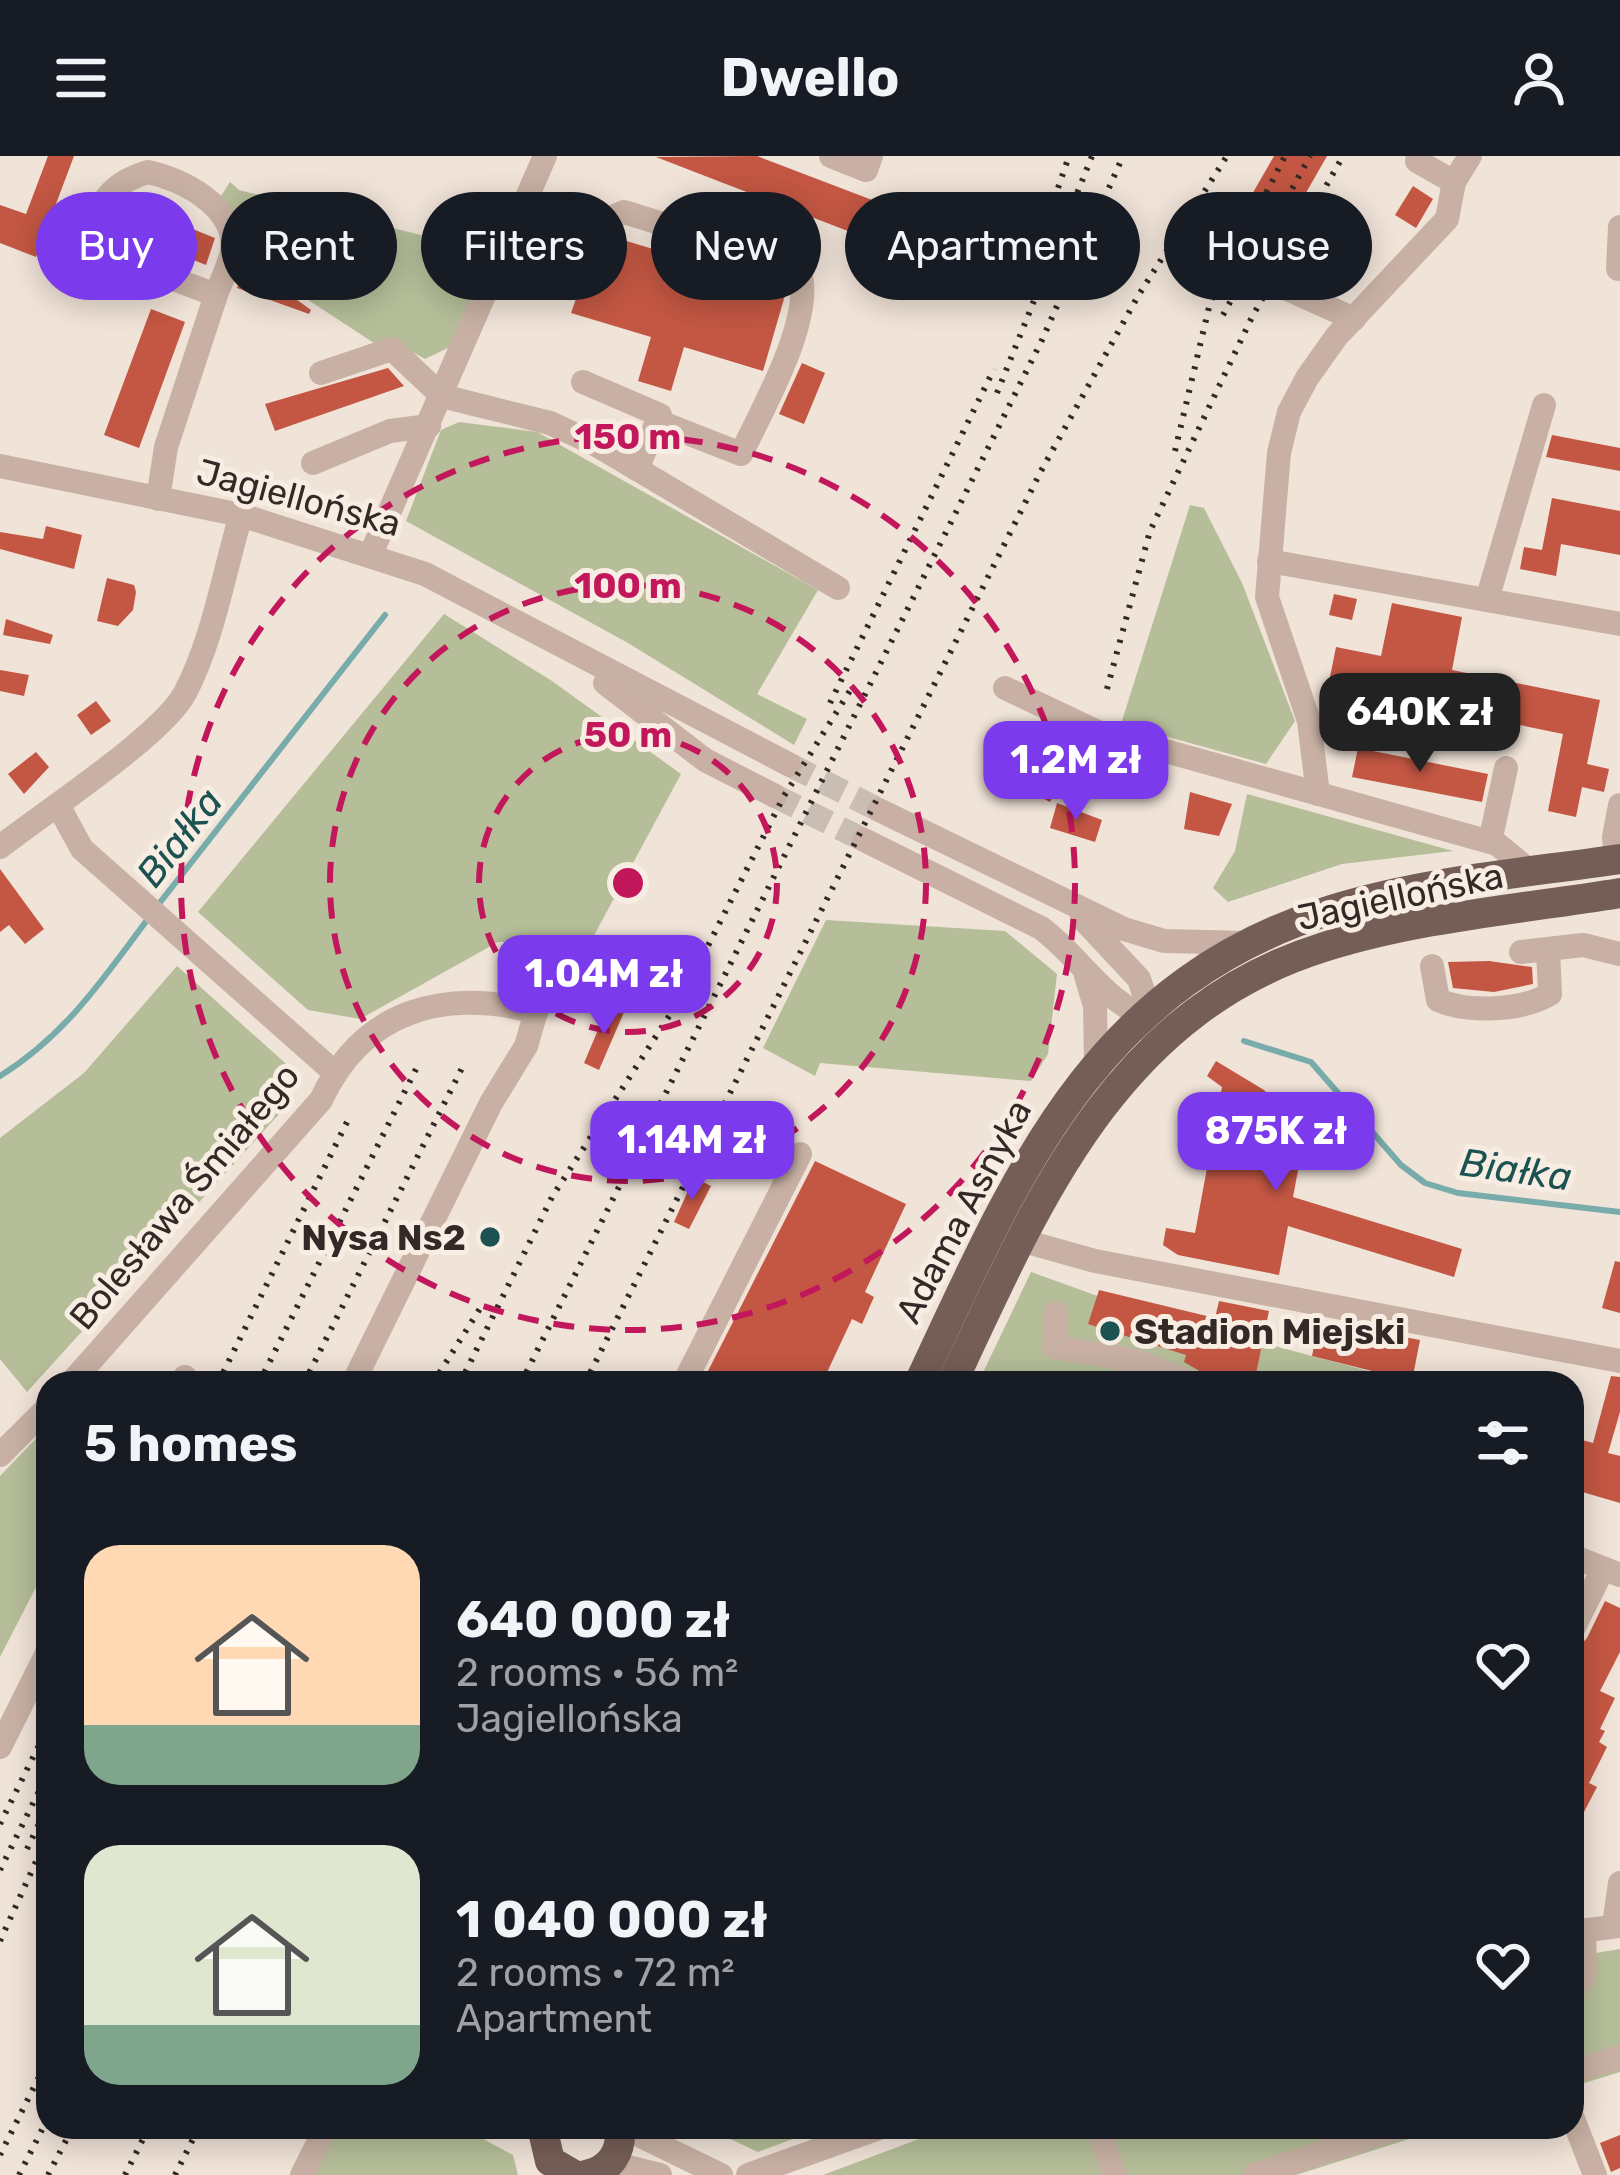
<!DOCTYPE html>
<html lang="en">
<head>
<meta charset="utf-8">
<style>
  :root { --surface:#171b24; --page:#242831; --text:#f1f3f6; --muted:#9ea1a6; --accent:#7c3aed }
  body { margin:0; font-family:Rubik,sans-serif; background:var(--page); color:var(--text); height:100vh; display:flex; flex-direction:column; font-size:45px; white-space:nowrap }
  * { box-sizing:border-box; margin:0 }
  p { font-size:39px; color:var(--muted) }
  .icon { flex:none; width:66px; height:66px; fill:none; stroke:currentColor; stroke-width:2; stroke-linecap:round; stroke-linejoin:round }
  .map { position:relative; flex:1; overflow:hidden }
  .panel { position:absolute; left:36px; top:1215px; width:1548px; height:768px; display:flex; flex-direction:column; background:var(--surface); border-radius:36px; box-shadow:0 6px 30px #0003 }
  .panel>* { flex:none }
  .top-card { position:absolute; left:36px; top:36px; width:1548px; height:108px; display:flex; gap:24px }
  .price { position:absolute; translate:-50% -102px; padding:0 27px; border-radius:24px; background:var(--accent); color:#fff; font-size:39px; line-height:78px; filter:drop-shadow(0 3px 6px #0008) }
  .price::after { content:''; position:absolute; left:50%; top:72px; width:36px; height:27px; margin-left:-18px; background:inherit; clip-path:polygon(0 0,100% 0,50% 100%) }
  .price.selected { background:#222; color:#fff }
  ul { padding:0; list-style:none }
  li { display:flex; align-items:center; gap:36px; height:300px; padding:0 48px }
  li span { display:grid; place-items:center; flex:none; width:336px; height:240px; border-radius:36px; color:#555 }
  li>.icon { margin-inline-start:auto }
  span .icon { width:144px; height:144px; fill:#fffc; stroke-width:1 }
  li b { font-size:51px }
  h2 { display:flex; justify-content:space-between; align-items:center; height:144px; padding:0 48px; font-size:51px }
  .tag { padding:0 42px; border-radius:54px; background:var(--surface); box-shadow:0 6px 30px #0003; font-size:42px; line-height:108px }
  .tag.selected { background:var(--accent); color:#fff }
  header { display:flex; justify-content:space-between; align-items:center; height:156px; padding:0 48px; background:var(--surface); font-size:54px; font-weight:700 }
  .map>svg:first-child { display:block }
  .green { fill:#b5be98 }
  .lines { fill:none; stroke-linecap:round; stroke-linejoin:round }
  .stream { stroke:#77acaa; stroke-width:6 }
  .building { fill:#c35743 }
  .minor-tunnel { stroke:#cabeb4; stroke-width:24; stroke-dasharray:24 12; stroke-linecap:butt }
  .minor { stroke:#c8b1a4; stroke-width:24 }
  .major { stroke:#755e57; stroke-width:30 }
  .rail { stroke:#332926; stroke-width:6; stroke-dasharray:3 9; stroke-linecap:butt }
  .ring { fill:none; stroke:#c2185b; stroke-width:6; stroke-dasharray:21 15 }
  .poi-dot { fill:#1c5352; stroke:#f8ede3; stroke-width:4.5 }
  .labels { text-anchor:middle; stroke-width:10; stroke-linejoin:round; paint-order:stroke }
  .street-label { font-size:36px; fill:#332926; stroke:#f8ede3 }
  .poi-label { font-size:36px; font-weight:bold; fill:#332926; stroke:#f8ede3; text-anchor:end }
  .water-label { font-size:39px; font-style:italic; fill:#1c5352; stroke:#f8ede3 }
  .centre { fill:#c2185b; stroke:#f8ede3; stroke-width:6 }
  .ring-label { font-size:36px; text-anchor:middle; font-weight:bold; fill:#c2185b; stroke:#f8ede3; stroke-width:10; stroke-linejoin:round; paint-order:stroke }
</style>
</head>
<body>
<header><svg class="icon" aria-label="menu" viewBox="0 0 24 24"><path d="M4 6h16M4 12h16M4 18h16"/></svg>Dwello<svg class="icon" aria-label="person" viewBox="0 0 24 24"><circle cx="12" cy="8" r="4"/><path d="M4 21q1-7 8-7t8 7"/></svg></header>
<div class="map">
<svg width="1620" height="2019" viewBox="0 0 1620 2019">
  <rect width="100%" height="100%" fill="#f0e3d8"/>
  <!-- green -->
  <g class="green">
    <path d="M230,26L239,34L490,96L450,191L425,203L393,185L377,189L264,115L221,40Z"/>
    <path d="M459,266L537,276L818,434L757,538L807,563L794,589L628,487L406,365L441,274Z"/>
    <path d="M1190,349L1204,352L1242,427L1295,565L1266,608L1121,568Z"/>
    <path d="M444,458L552,525L681,618L591,785L498,786L360,863L308,854L198,756Z"/>
    <path d="M1247,638L1453,695L1342,708L1228,746L1213,732L1235,695Z"/>
    <path d="M826,764L1005,775L1057,818L1048,898L1031,925L820,907L815,920L763,892Z"/>
    <path d="M177,810L294,915L289,947L27,1236L0,1203V982L84,917Z"/>
    <path d="M1031,1116L1128,1151L1413,1227H978Z"/>
    <path d="M48,1270V1408L0,1501V1320Z"/>
    <path d="M1620,1793V1916L1572,1931V1801Z"/>
    <path d="M337,1971H461L513,1999L518,2019H313Z"/>
    <path d="M705,1971H825L758,1996Z"/>
    <path d="M951,1971H1447L1296,2019H823Z"/>
  </g>
  <g class="lines">
    <!-- stream -->
    <g class="stream">
      <path d="M158,749L385,459"/>
      <path d="M1244,885L1311,906L1401,1009L1425,1027L1458,1037L1620,1056"/>
      <path d="M0,920C66,879 104,822 150,760"/>
    </g>
  </g>
  <!-- building -->
  <g class="building">
    <path d="M48,0H74L36,101L0,87V49L26,58Z"/>
    <path d="M757,0L880,47L866,82L656,1Z"/>
    <path d="M1274,0H1327L1283,77L1243,54Z"/>
    <path d="M1413,30L1433,43L1416,72L1395,59Z"/>
    <path d="M128,47L215,82L206,109L116,73Z"/>
    <path d="M610,80L739,119L742,110L774,121L771,130L786,136L763,215L684,191L671,235L638,225L651,181L571,157L596,86Z"/>
    <path d="M246,107L311,154L309,158L237,132Z"/>
    <path d="M151,153L185,166L139,292L104,279Z"/>
    <path d="M802,207L825,217L804,268L779,258Z"/>
    <path d="M388,212L404,230L275,275L265,248Z"/>
    <path d="M1552,279L1620,292V315L1546,301Z"/>
    <path d="M1552,342L1620,355V399L1561,388L1556,420L1520,413L1524,391L1542,394Z"/>
    <path d="M46,370L82,379L74,413L0,393V376L43,383Z"/>
    <path d="M107,422L134,429L136,436L133,454L118,470L97,465Z"/>
    <path d="M1334,438L1357,443L1352,464L1329,459Z"/>
    <path d="M1392,447L1462,461L1452,514L1600,544L1587,608L1609,613L1604,636L1582,631L1576,661L1548,655L1563,578L1462,557L1460,565L1327,536L1336,491L1381,500Z"/>
    <path d="M6,463L53,479L50,488L3,479Z"/>
    <path d="M0,514L29,519L24,540L0,535Z"/>
    <path d="M96,545L111,565L91,579L77,559Z"/>
    <path d="M1018,584L1069,610L1050,646L1000,620Z"/>
    <path d="M1358,592L1488,618L1482,646L1352,621Z"/>
    <path d="M36,596L49,611L24,638L8,618Z"/>
    <path d="M1190,636L1232,648L1219,680L1184,673Z"/>
    <path d="M1057,647L1102,664L1095,686L1050,672Z"/>
    <path d="M0,713L44,773L25,788L9,769L0,776Z"/>
    <path d="M1489,805L1532,811L1533,828L1494,836L1453,832L1448,806Z"/>
    <path d="M609,848L624,856L599,914L584,907Z"/>
    <path d="M1216,905L1264,934L1305,977L1293,1041L1462,1093L1454,1121L1288,1070L1279,1119L1178,1099L1163,1089L1166,1072L1195,1077L1222,931L1207,920Z"/>
    <path d="M815,1005L906,1048L865,1136L874,1141L862,1168L852,1163L822,1227H733L708,1215Z"/>
    <path d="M699,1024L711,1030L689,1073L674,1066L692,1026Z"/>
    <path d="M1615,1105L1620,1106V1157L1602,1152Z"/>
    <path d="M1099,1134L1215,1162L1219,1145L1269,1155L1254,1227L1208,1220L1184,1206L1186,1199L1088,1168Z"/>
    <path d="M1319,1165L1420,1184L1412,1225L1312,1200Z"/>
    <path d="M1611,1220L1620,1221V1256L1608,1297L1620,1300V1347L1572,1333V1281L1593,1287Z"/>
    <path d="M1605,1445L1620,1452V1496L1600,1535L1615,1542L1600,1573L1605,1575L1599,1586L1607,1591L1589,1627L1597,1631L1572,1679V1498L1587,1482Z"/>
    <path d="M1620,1979V2012L1611,2016L1600,1987Z"/>
  </g>
  <g class="lines">
    <!-- minor-tunnel -->
    <g class="minor-tunnel">
      <path d="M790,609L879,654"/>
      <path d="M775,640L864,684"/>
    </g>
    <!-- minor -->
    <g class="minor">
      <path d="M831,0L866,14L871,0"/>
      <path d="M1417,5L1454,26"/>
      <path d="M504,97L551,116L568,115L583,74L624,56L776,103L800,117C814,163 762,254 741,298L657,265"/>
      <path d="M1618,113L1620,71"/>
      <path d="M1283,131L1354,163"/>
      <path d="M321,217L392,193L442,240L550,267L593,287L838,432"/>
      <path d="M583,226L660,259L637,313"/>
      <path d="M313,307L390,275L429,270"/>
      <path d="M0,310L241,359L425,418L790,609"/>
      <path d="M158,343L166,291L216,139L91,92C94,51 108,28 148,16C182,23 237,51 232,94C230,108 221,125 216,139"/>
      <path d="M371,398L545,0"/>
      <path d="M1269,405L1620,468"/>
      <path d="M1487,444L1544,249"/>
      <path d="M605,527L705,604L775,640"/>
      <path d="M1005,532L1098,576L1497,688L1531,716"/>
      <path d="M1318,638L1309,565L1267,441L1279,297L1289,256L1307,222L1336,181L1447,63L1454,26L1470,0"/>
      <path d="M59,651L82,693L334,916"/>
      <path d="M879,654L1124,773L1164,785L1249,787"/>
      <path d="M864,684L1041,772C1082,802 1107,853 1159,865"/>
      <path d="M1490,686L1506,612"/>
      <path d="M0,691C43,657 162,580 185,537C213,484 224,416 241,359"/>
      <path d="M1616,703L1614,681L1620,649"/>
      <path d="M1082,762L1139,823L1145,841L1144,872"/>
      <path d="M1521,796L1583,789L1620,798"/>
      <path d="M1432,810L1438,844C1467,857 1522,855 1550,838L1548,794"/>
      <path d="M1086,820L1095,850L1096,909"/>
      <path d="M536,856L562,807L624,797"/>
      <path d="M1020,1084L1095,1105L1620,1205"/>
      <path d="M1056,1157L1054,1191L1136,1205L1193,1227"/>
      <path d="M71,1227L321,944C363,853 445,832 536,856L526,890L491,947L353,1227"/>
      <path d="M182,1227L185,1221"/>
      <path d="M684,1227L800,998"/>
      <path d="M0,1299L48,1251"/>
      <path d="M1572,1400L1620,1419"/>
      <path d="M1572,1475L1602,1415"/>
      <path d="M0,1591L48,1495"/>
      <path d="M1614,1769L1620,1727"/>
      <path d="M1572,1776L1620,1770"/>
      <path d="M1572,1836L1585,1819L1584,1774"/>
      <path d="M1572,1916L1620,1901"/>
      <path d="M1572,1960L1595,2019"/>
      <path d="M622,1971L721,2019"/>
      <path d="M1097,1971L1115,2019"/>
      <path d="M611,2007L660,2019"/>
      <path d="M302,2019L326,1971"/>
      <path d="M748,2019L882,1971"/>
      <path d="M1254,2019L1399,1971"/>
    </g>
    <!-- major -->
    <g class="major">
      <path d="M919,1227C1016,1020 1092,829 1331,754C1424,725 1525,717 1620,703"/>
      <path d="M952,1227C1037,1046 1115,856 1324,791C1419,761 1522,753 1620,737"/>
      <path d="M542,1971L550,2005L574,2019"/>
      <path d="M586,2019C611,2014 622,1996 620,1971"/>
    </g>
    <!-- rail -->
    <g class="rail">
      <path d="M1023,134L1069,0"/>
      <path d="M1223,159L1310,0"/>
      <path d="M997,237L1092,0"/>
      <path d="M1175,295L1210,147L1285,0"/>
      <path d="M1107,533L1150,375L1252,161L1343,0"/>
      <path d="M830,547L994,213"/>
      <path d="M218,1227L347,966"/>
      <path d="M259,1227L420,905"/>
      <path d="M304,1227L463,910"/>
      <path d="M433,1227L481,1151"/>
      <path d="M460,1227L552,1041L684,837L784,640L851,533"/>
      <path d="M521,1227L1042,184L1123,0"/>
      <path d="M585,1227L1041,315L1138,140L1227,0"/>
      <path d="M0,1668L48,1571"/>
      <path d="M27,1693L48,1649"/>
      <path d="M0,1714L48,1617"/>
      <path d="M0,1785L48,1679"/>
      <path d="M0,1999L48,1903"/>
      <path d="M19,2019L48,1962"/>
      <path d="M48,2019L73,1971"/>
      <path d="M125,2019L149,1971"/>
      <path d="M175,2019L199,1971"/>
    </g>
  </g>
  <!-- distance rings -->
  <g class="ring">
    <circle cx="628" cy="727" r="149"/>
    <circle cx="628" cy="727" r="298"/>
    <circle cx="628" cy="727" r="447"/>
  </g>
  <!-- markers -->
  <g class="poi-dot">
    <circle cx="490" cy="1081" r="12"/>
    <circle cx="1110" cy="1175" r="12"/>
  </g>
  <g class="labels">
    <!-- street labels -->
    <g class="street-label">
      <text transform="translate(299 341) rotate(15)" y="13">Jagiellońska</text>
      <text transform="translate(1400 740) rotate(-12)" y="13">Jagiellońska</text>
      <text transform="translate(184 1040) rotate(-50)" y="13">Bolesława Śmiałego</text>
      <text transform="translate(963 1055) rotate(-62)" y="13">Adama Asnyka</text>
    </g>
    <!-- poi labels -->
    <g class="poi-label">
      <text x="466" y="1094">Nysa Ns2</text>
      <text x="1134" y="1188" text-anchor="start">Stadion Miejski</text>
    </g>
    <!-- water labels -->
    <g class="water-label">
      <text transform="translate(179 681) rotate(-52)" y="14">Białka</text>
      <text transform="translate(1516 1013) rotate(8)" y="14">Białka</text>
    </g>
  </g>
  <circle cx="628" cy="727" r="18" class="centre"/>
  <g class="ring-label">
    <text x="628" y="293">150 m</text>
    <text x="628" y="442">100 m</text>
    <text x="628" y="591">50 m</text>
  </g>
</svg>
<b class="price selected" style="left:1420px;top:619px">640K zł</b>
<b class="price" style="left:1076px;top:667px">1.2M zł</b>
<b class="price" style="left:604px;top:881px">1.04M zł</b>
<b class="price" style="left:1276px;top:1038px">875K zł</b>
<b class="price" style="left:692px;top:1047px">1.14M zł</b>
<div class="top-card">
<a class="tag selected">Buy</a>
<a class="tag">Rent</a>
<a class="tag">Filters</a>
<a class="tag">New</a>
<a class="tag">Apartment</a>
<a class="tag">House</a>
</div>
<section class="panel">
<h2>5 homes<svg class="icon" aria-label="filters" viewBox="0 0 24 24"><path d="M4 7h16M4 17h16"/><circle cx="9" cy="7" r="2"/><circle cx="15" cy="17" r="2"/></svg></h2>
<ul>
<li><span style="background:linear-gradient(#ffd9b3 75%,#7fa58c 0)"><svg class="icon" aria-label="home" viewBox="0 0 24 24"><path d="M3 11l9-7 9 7M6 9v11h12V9"/></svg></span><div><b>640 000 zł</b><p>2 rooms · 56 m²</p><p>Jagiellońska</p></div><svg class="icon" aria-label="heart" viewBox="0 0 24 24"><path d="M12 20l-8-8c-3-5 5-10 8-4 3-6 11-1 8 4z"/></svg></li>
<li><span style="background:linear-gradient(#dfe7d0 75%,#7fa58c 0)"><svg class="icon" aria-label="home" viewBox="0 0 24 24"><path d="M3 11l9-7 9 7M6 9v11h12V9"/></svg></span><div><b>1 040 000 zł</b><p>2 rooms · 72 m²</p><p>Apartment</p></div><svg class="icon" aria-label="heart" viewBox="0 0 24 24"><path d="M12 20l-8-8c-3-5 5-10 8-4 3-6 11-1 8 4z"/></svg></li>
</ul>
</section>
</div>
</body>
</html>
